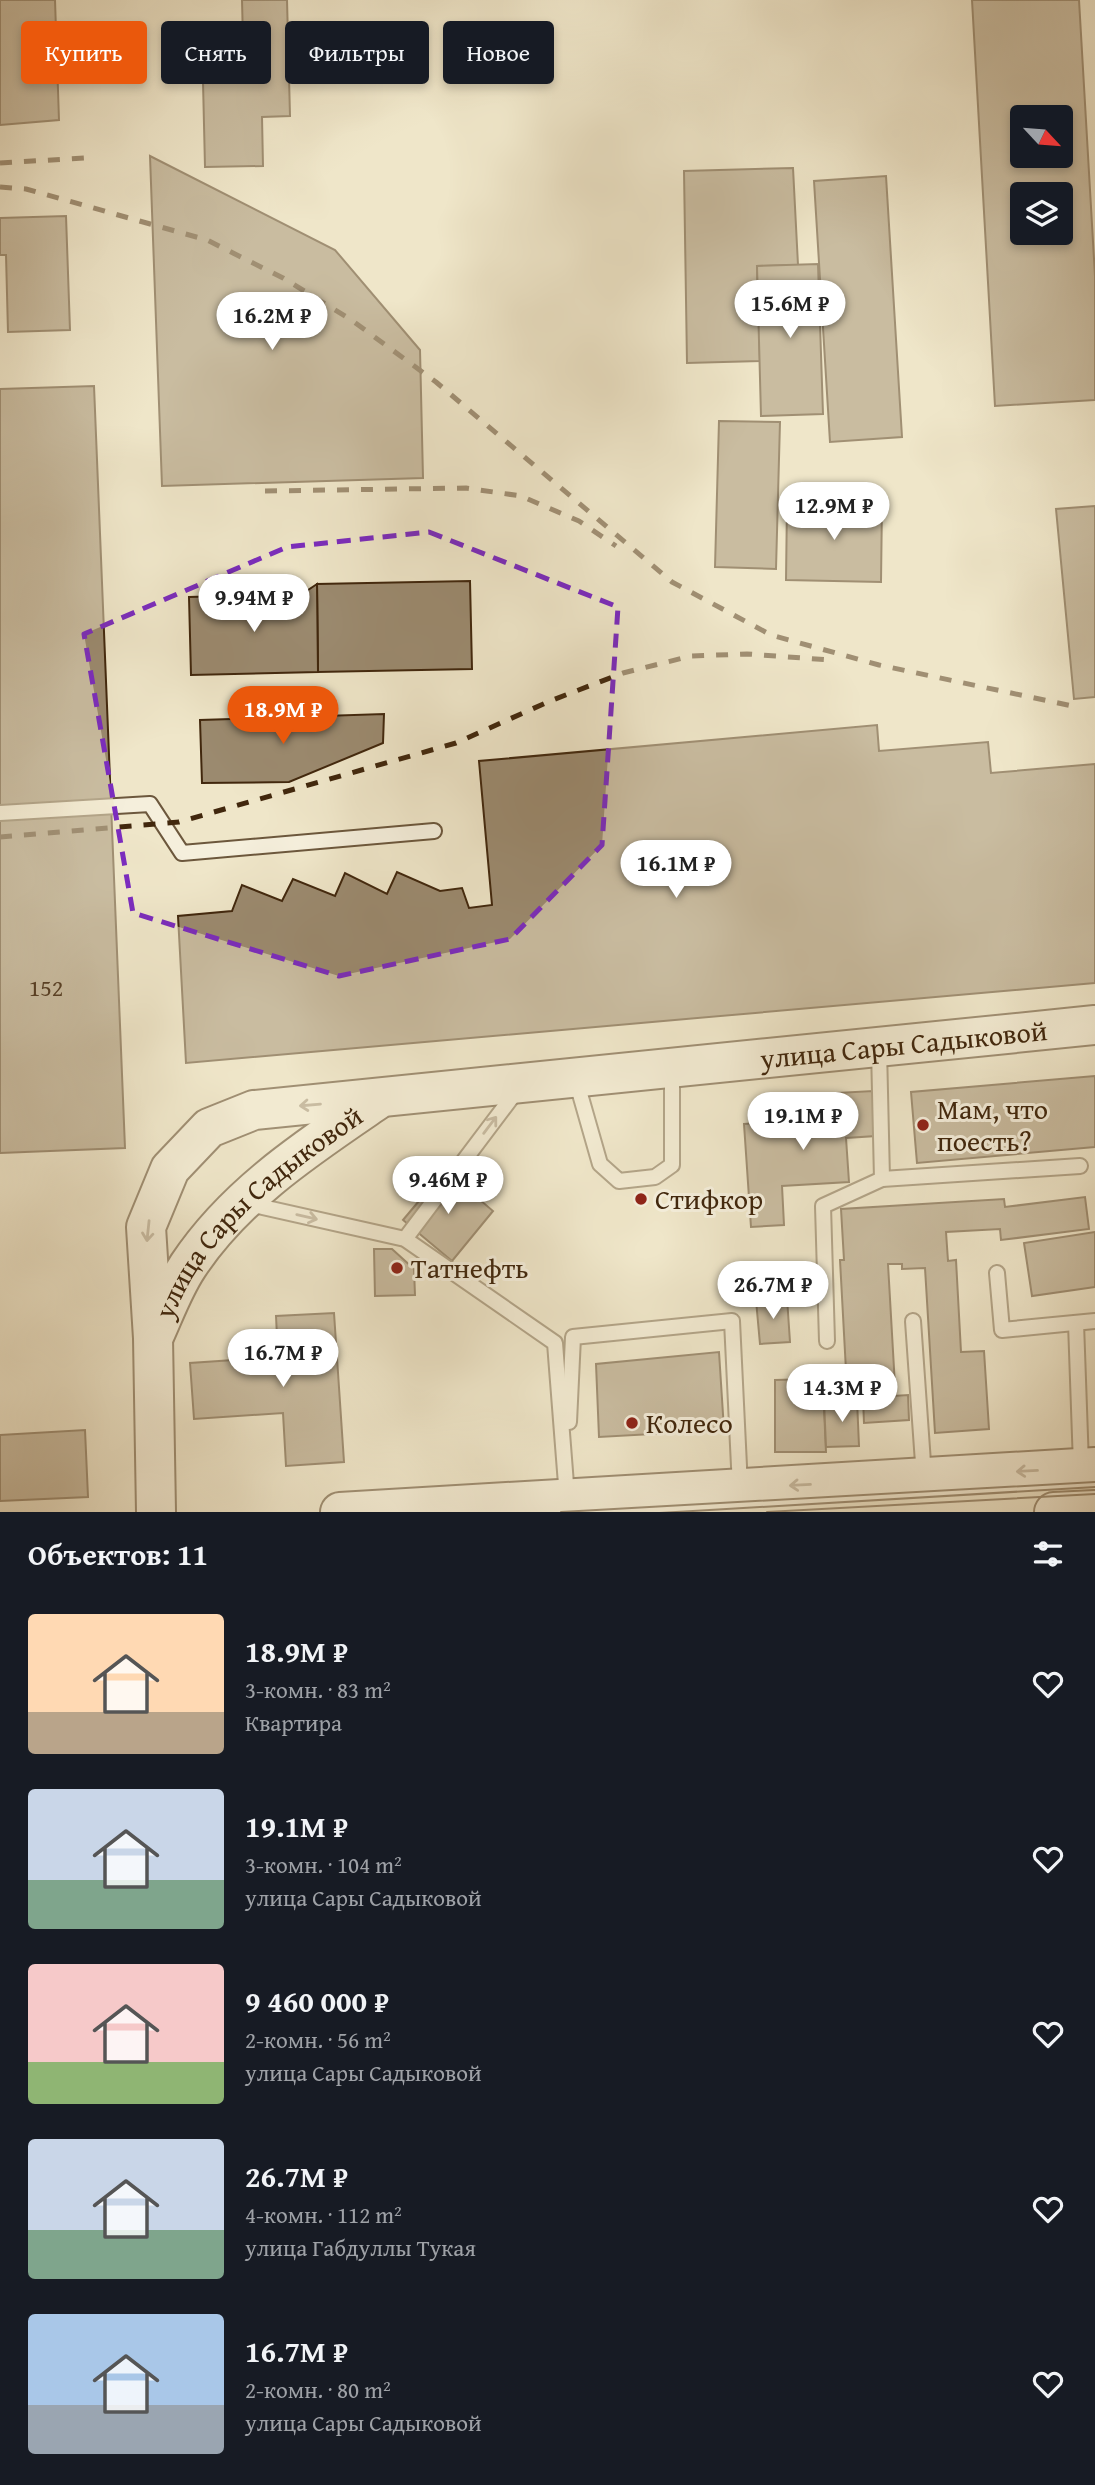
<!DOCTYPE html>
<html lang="ru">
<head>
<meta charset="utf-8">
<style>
  :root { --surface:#171b24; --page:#20242c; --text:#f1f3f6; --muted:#9ea1a6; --accent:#ea580c }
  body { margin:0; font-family:"Gentium Book Plus",serif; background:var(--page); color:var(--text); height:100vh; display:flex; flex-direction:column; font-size:26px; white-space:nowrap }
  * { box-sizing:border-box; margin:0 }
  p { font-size:23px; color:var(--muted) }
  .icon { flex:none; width:38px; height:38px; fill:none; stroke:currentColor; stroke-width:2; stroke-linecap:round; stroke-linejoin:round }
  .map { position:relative; height:1512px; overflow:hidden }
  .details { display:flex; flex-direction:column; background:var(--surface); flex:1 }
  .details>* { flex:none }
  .banner { position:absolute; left:21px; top:21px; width:700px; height:63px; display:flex; gap:14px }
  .needle { width:46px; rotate:116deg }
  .fabs { position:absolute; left:1010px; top:105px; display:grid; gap:14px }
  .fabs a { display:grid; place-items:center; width:63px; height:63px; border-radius:7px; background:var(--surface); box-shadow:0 4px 10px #0003; font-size:35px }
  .price { position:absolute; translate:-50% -60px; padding:0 16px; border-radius:24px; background:#fff; color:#222; font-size:23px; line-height:46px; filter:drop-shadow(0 2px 4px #0008) }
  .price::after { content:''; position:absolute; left:50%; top:42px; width:21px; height:16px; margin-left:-10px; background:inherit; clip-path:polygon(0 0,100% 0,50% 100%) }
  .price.active { background:var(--accent); color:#fff }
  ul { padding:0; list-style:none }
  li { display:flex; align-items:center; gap:21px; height:175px; padding:0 28px }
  li span { display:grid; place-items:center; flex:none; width:196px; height:140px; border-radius:7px; color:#555 }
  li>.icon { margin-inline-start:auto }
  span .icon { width:84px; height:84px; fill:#fffc; stroke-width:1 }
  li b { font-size:30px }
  h2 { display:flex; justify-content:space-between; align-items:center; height:84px; padding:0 28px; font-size:30px }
  .pill { padding:0 24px; border-radius:7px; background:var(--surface); box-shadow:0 4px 10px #0003; font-size:24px; line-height:63px }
  .pill.active { background:var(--accent); color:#fff }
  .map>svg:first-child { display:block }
  .building { fill:#9b8a6f; stroke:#41270d; stroke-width:2; fill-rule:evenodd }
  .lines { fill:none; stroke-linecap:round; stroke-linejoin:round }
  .lane-casing { stroke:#6c573c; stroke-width:18 }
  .secondary-casing { stroke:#41270d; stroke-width:42 }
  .lane { stroke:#f5efdc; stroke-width:14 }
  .secondary { stroke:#f5efdc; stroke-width:38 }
  .tram { stroke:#41270d; stroke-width:2 }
  .rail { stroke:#41270d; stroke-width:5; stroke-dasharray:12 12; stroke-linecap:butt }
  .oneway { stroke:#9b8b74 }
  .marked { fill:none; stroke:#7b2cbf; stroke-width:5; stroke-dasharray:14 9; stroke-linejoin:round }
  .poi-dot { fill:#8f2418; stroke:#f5efdc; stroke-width:2.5 }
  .labels { text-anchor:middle; stroke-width:6; stroke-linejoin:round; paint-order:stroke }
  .number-label { font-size:24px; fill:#584026 }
  .street-label { font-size:28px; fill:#41270d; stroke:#f5efdc }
  .poi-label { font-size:28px; fill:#41270d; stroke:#f5efdc; text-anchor:start }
</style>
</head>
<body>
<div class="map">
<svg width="1095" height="1512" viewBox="0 0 1095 1512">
  <rect width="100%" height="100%" fill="#efe6c9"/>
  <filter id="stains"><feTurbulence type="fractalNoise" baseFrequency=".00286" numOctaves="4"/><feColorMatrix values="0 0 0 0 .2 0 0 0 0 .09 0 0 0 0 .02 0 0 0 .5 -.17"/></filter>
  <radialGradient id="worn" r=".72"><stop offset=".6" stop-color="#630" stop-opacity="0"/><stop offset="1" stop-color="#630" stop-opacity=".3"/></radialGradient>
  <!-- building -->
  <g class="building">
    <path d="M0,0H55L59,120L0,125Z"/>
    <path d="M242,0H287L290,116L262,117L263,166L205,167L203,82L244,81Z"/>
    <path d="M972,0H1079L1095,276V400L995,406ZM1022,117H1060V156H1022ZM1022,194H1060V233H1022Z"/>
    <path d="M150,156L335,250L420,350L423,478L162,486Z"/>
    <path d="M793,168L798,265L757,266L760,361L687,363L684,171Z"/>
    <path d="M886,176L902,437L830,442L814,181Z"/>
    <path d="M66,216L70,330L8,332L6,255H0V218Z"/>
    <path d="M818,264L823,414L761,416L757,266Z"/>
    <path d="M94,386L125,1148L0,1153V389Z"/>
    <path d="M719,421L780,422L776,569L715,567Z"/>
    <path d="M787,503L882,504L881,582L786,580Z"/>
    <path d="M1095,506V697L1074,699L1056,509Z"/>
    <path d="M470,581L472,669L318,672L317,584Z"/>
    <path d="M317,584L318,672L191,675L189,597L302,594Z"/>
    <path d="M384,714L383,743L289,782L202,783L200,720Z"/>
    <path d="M877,725L879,751L988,742L991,773L1095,764V983L186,1063L178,916L232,911L242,885L282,901L293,879L335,896L345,873L387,894L397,872L440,891L462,888L469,908L492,905L479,761Z"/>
    <path d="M1095,1076V1147L917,1163L911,1092Z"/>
    <path d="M873,1091L876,1136L846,1138L849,1182L782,1186L784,1225L751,1227L744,1124L820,1119L819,1094Z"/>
    <path d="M445,1170L493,1211L452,1261L403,1220Z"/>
    <path d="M1085,1197L1089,1229L1001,1240L1000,1229L946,1232L948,1261L956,1260L961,1352L984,1351L989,1429L935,1433L925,1268L902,1269V1264H888L895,1386L847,1389L840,1260H844L841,1209L1004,1199L1005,1207Z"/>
    <path d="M1095,1232V1287L1032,1296L1024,1243Z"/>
    <path d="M374,1249H392L414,1269L415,1295L375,1296Z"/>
    <path d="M787,1298L790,1342L760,1344L756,1300Z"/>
    <path d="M334,1313L344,1462L286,1466L283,1413L194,1419L190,1363L278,1357L276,1316Z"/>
    <path d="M719,1352L724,1430L599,1437L596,1364Z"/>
    <path d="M812,1379L813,1408H824L826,1452H775V1380Z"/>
    <path d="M908,1395L909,1420L864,1423L863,1398Z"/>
    <path d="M857,1400L859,1446L826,1447L824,1401Z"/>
    <path d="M85,1430L88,1497L0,1501V1435Z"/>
  </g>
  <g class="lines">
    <defs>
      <g id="lane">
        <path d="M0,813L150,804L182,853L434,831"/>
        <path d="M576,1080L600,1164L619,1181L655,1177L672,1165V1069"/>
        <path d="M882,1179L1080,1166"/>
        <path d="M249,1204L405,1239L555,1343L567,1497"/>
        <path d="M405,1239L518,1089"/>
        <path d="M997,1273L1002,1330L1095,1321"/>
        <path d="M913,1321L924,1477"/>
        <path d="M1076,1323L1081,1465"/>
        <path d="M827,1341L823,1206L882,1179L879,1049"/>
        <path d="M569,1422L573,1337L732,1321L740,1487"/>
      </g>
      <g id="secondary">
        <path id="s1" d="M155,1334C165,1312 174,1287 188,1266C235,1195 307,1148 376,1101"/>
        <path id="s2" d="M156,1512L153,1338L146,1227L170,1169L209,1128L254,1110L1095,1025"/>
        <path d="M340,1512L1095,1467"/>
        <path d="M1054,1512L1095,1510"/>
      </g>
    </defs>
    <!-- lane casing -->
    <use href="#lane" class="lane-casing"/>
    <!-- secondary casing -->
    <use href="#secondary" class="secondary-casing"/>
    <!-- lane -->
    <use href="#lane" class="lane"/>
    <!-- secondary -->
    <use href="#secondary" class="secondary"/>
    <!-- tram -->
    <g class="tram">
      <path d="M561,1512L1095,1482"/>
      <path d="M767,1512L1095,1494"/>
    </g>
    <!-- rail -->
    <g class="rail">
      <path d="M0,163L84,158"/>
      <path d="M0,187L26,189L207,240L283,278L350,319L436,382L672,582L771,635L879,665L1077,707"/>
      <path d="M265,491L466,488L521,496L579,521L616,546"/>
      <path d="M0,837L179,822L456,743L550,701L623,673L691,656L747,654L830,660"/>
    </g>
  </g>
  <!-- one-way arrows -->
  <defs><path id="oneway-shaft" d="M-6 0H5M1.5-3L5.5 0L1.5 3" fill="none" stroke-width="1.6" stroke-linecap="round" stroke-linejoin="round" transform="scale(1.75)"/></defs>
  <g class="oneway">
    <use href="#oneway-shaft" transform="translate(310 1105) rotate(175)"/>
    <use href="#oneway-shaft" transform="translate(490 1125) rotate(-53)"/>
    <use href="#oneway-shaft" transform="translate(307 1217) rotate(13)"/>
    <use href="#oneway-shaft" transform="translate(148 1231) rotate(96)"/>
    <use href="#oneway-shaft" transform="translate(1027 1471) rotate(177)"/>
    <use href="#oneway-shaft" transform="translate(800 1485) rotate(177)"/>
  </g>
  <!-- marked area -->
  <path d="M0 0H1095V1512H0ZM429,532L618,607L602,845L510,939L339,976L133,913L84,634L287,547Z" fill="#efe6c9" fill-opacity=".55" fill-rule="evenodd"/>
  <path class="marked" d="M429,532L618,607L602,845L510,939L339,976L133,913L84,634L287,547Z"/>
  <!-- markers -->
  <g class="poi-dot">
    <circle cx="923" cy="1125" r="7"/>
    <circle cx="641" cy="1199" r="7"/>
    <circle cx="397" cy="1268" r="7"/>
    <circle cx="632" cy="1423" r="7"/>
  </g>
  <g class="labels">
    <!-- number labels -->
    <g class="number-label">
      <text x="46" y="996">152</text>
    </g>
    <!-- street labels -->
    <g class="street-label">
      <text dy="10" stroke="none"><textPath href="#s2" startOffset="1106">улица Сары Садыковой</textPath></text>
      <text dy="10" stroke="none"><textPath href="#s1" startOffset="163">улица Сары Садыковой</textPath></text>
    </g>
    <!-- poi labels -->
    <g class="poi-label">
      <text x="937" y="1119">Мам, что<tspan x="937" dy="32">поесть?</tspan></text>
      <text x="655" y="1209">Стифкор</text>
      <text x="411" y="1278">Татнефть</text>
      <text x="646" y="1433">Колесо</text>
    </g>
  </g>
  <rect width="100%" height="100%" filter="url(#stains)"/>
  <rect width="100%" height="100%" fill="url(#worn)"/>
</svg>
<div class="fabs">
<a><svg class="needle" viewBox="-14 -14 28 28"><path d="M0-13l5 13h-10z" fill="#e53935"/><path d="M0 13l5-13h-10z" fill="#9ea1a6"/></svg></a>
<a><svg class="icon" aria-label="layers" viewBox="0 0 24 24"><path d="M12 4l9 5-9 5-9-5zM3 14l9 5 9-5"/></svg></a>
</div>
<b class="price" style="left:790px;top:340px">15.6M ₽</b>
<b class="price" style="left:272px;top:352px">16.2M ₽</b>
<b class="price" style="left:834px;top:542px">12.9M ₽</b>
<b class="price" style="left:254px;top:634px">9.94M ₽</b>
<b class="price active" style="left:283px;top:746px">18.9M ₽</b>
<b class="price" style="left:676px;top:900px">16.1M ₽</b>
<b class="price" style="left:803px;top:1152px">19.1M ₽</b>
<b class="price" style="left:448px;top:1216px">9.46M ₽</b>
<b class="price" style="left:773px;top:1321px">26.7M ₽</b>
<b class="price" style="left:283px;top:1389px">16.7M ₽</b>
<b class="price" style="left:842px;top:1424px">14.3M ₽</b>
<div class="banner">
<a class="pill active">Купить</a>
<a class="pill">Снять</a>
<a class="pill">Фильтры</a>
<a class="pill">Новое</a>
</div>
</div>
<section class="details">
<h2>Объектов: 11<svg class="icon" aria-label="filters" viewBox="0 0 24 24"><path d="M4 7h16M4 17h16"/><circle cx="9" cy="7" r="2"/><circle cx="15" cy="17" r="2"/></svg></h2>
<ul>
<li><span style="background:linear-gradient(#ffd9b3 70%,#b9a48a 0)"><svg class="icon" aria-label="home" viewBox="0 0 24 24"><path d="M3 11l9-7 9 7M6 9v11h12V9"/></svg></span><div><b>18.9M ₽</b><p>3-комн. · 83 m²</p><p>Квартира</p></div><svg class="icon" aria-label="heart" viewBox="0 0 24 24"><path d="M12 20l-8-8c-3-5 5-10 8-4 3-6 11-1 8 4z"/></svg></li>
<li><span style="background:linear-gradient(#c9d6e8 65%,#7fa58c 0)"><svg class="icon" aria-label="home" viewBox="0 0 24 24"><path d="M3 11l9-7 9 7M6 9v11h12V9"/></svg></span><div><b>19.1M ₽</b><p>3-комн. · 104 m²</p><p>улица Сары Садыковой</p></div><svg class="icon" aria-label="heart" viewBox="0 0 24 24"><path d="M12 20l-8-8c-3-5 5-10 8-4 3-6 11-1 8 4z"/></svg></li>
<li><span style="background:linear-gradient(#f6c9c9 70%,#8fb573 0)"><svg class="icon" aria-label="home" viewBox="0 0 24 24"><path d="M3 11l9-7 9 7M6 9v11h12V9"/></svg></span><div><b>9 460 000 ₽</b><p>2-комн. · 56 m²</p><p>улица Сары Садыковой</p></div><svg class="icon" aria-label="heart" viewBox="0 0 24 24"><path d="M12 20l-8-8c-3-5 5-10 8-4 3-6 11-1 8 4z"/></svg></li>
<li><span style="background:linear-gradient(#c9d6e8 65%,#7fa58c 0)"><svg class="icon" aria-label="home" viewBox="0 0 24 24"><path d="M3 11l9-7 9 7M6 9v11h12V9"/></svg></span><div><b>26.7M ₽</b><p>4-комн. · 112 m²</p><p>улица Габдуллы Тукая</p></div><svg class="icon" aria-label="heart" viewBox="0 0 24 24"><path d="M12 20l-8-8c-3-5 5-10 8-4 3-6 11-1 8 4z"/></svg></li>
<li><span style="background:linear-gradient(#a9c7e8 65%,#9aa5b1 0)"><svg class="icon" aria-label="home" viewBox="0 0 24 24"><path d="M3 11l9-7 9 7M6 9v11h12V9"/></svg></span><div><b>16.7M ₽</b><p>2-комн. · 80 m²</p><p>улица Сары Садыковой</p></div><svg class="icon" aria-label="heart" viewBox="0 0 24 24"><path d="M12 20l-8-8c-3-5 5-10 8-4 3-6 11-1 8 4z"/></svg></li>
</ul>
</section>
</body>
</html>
